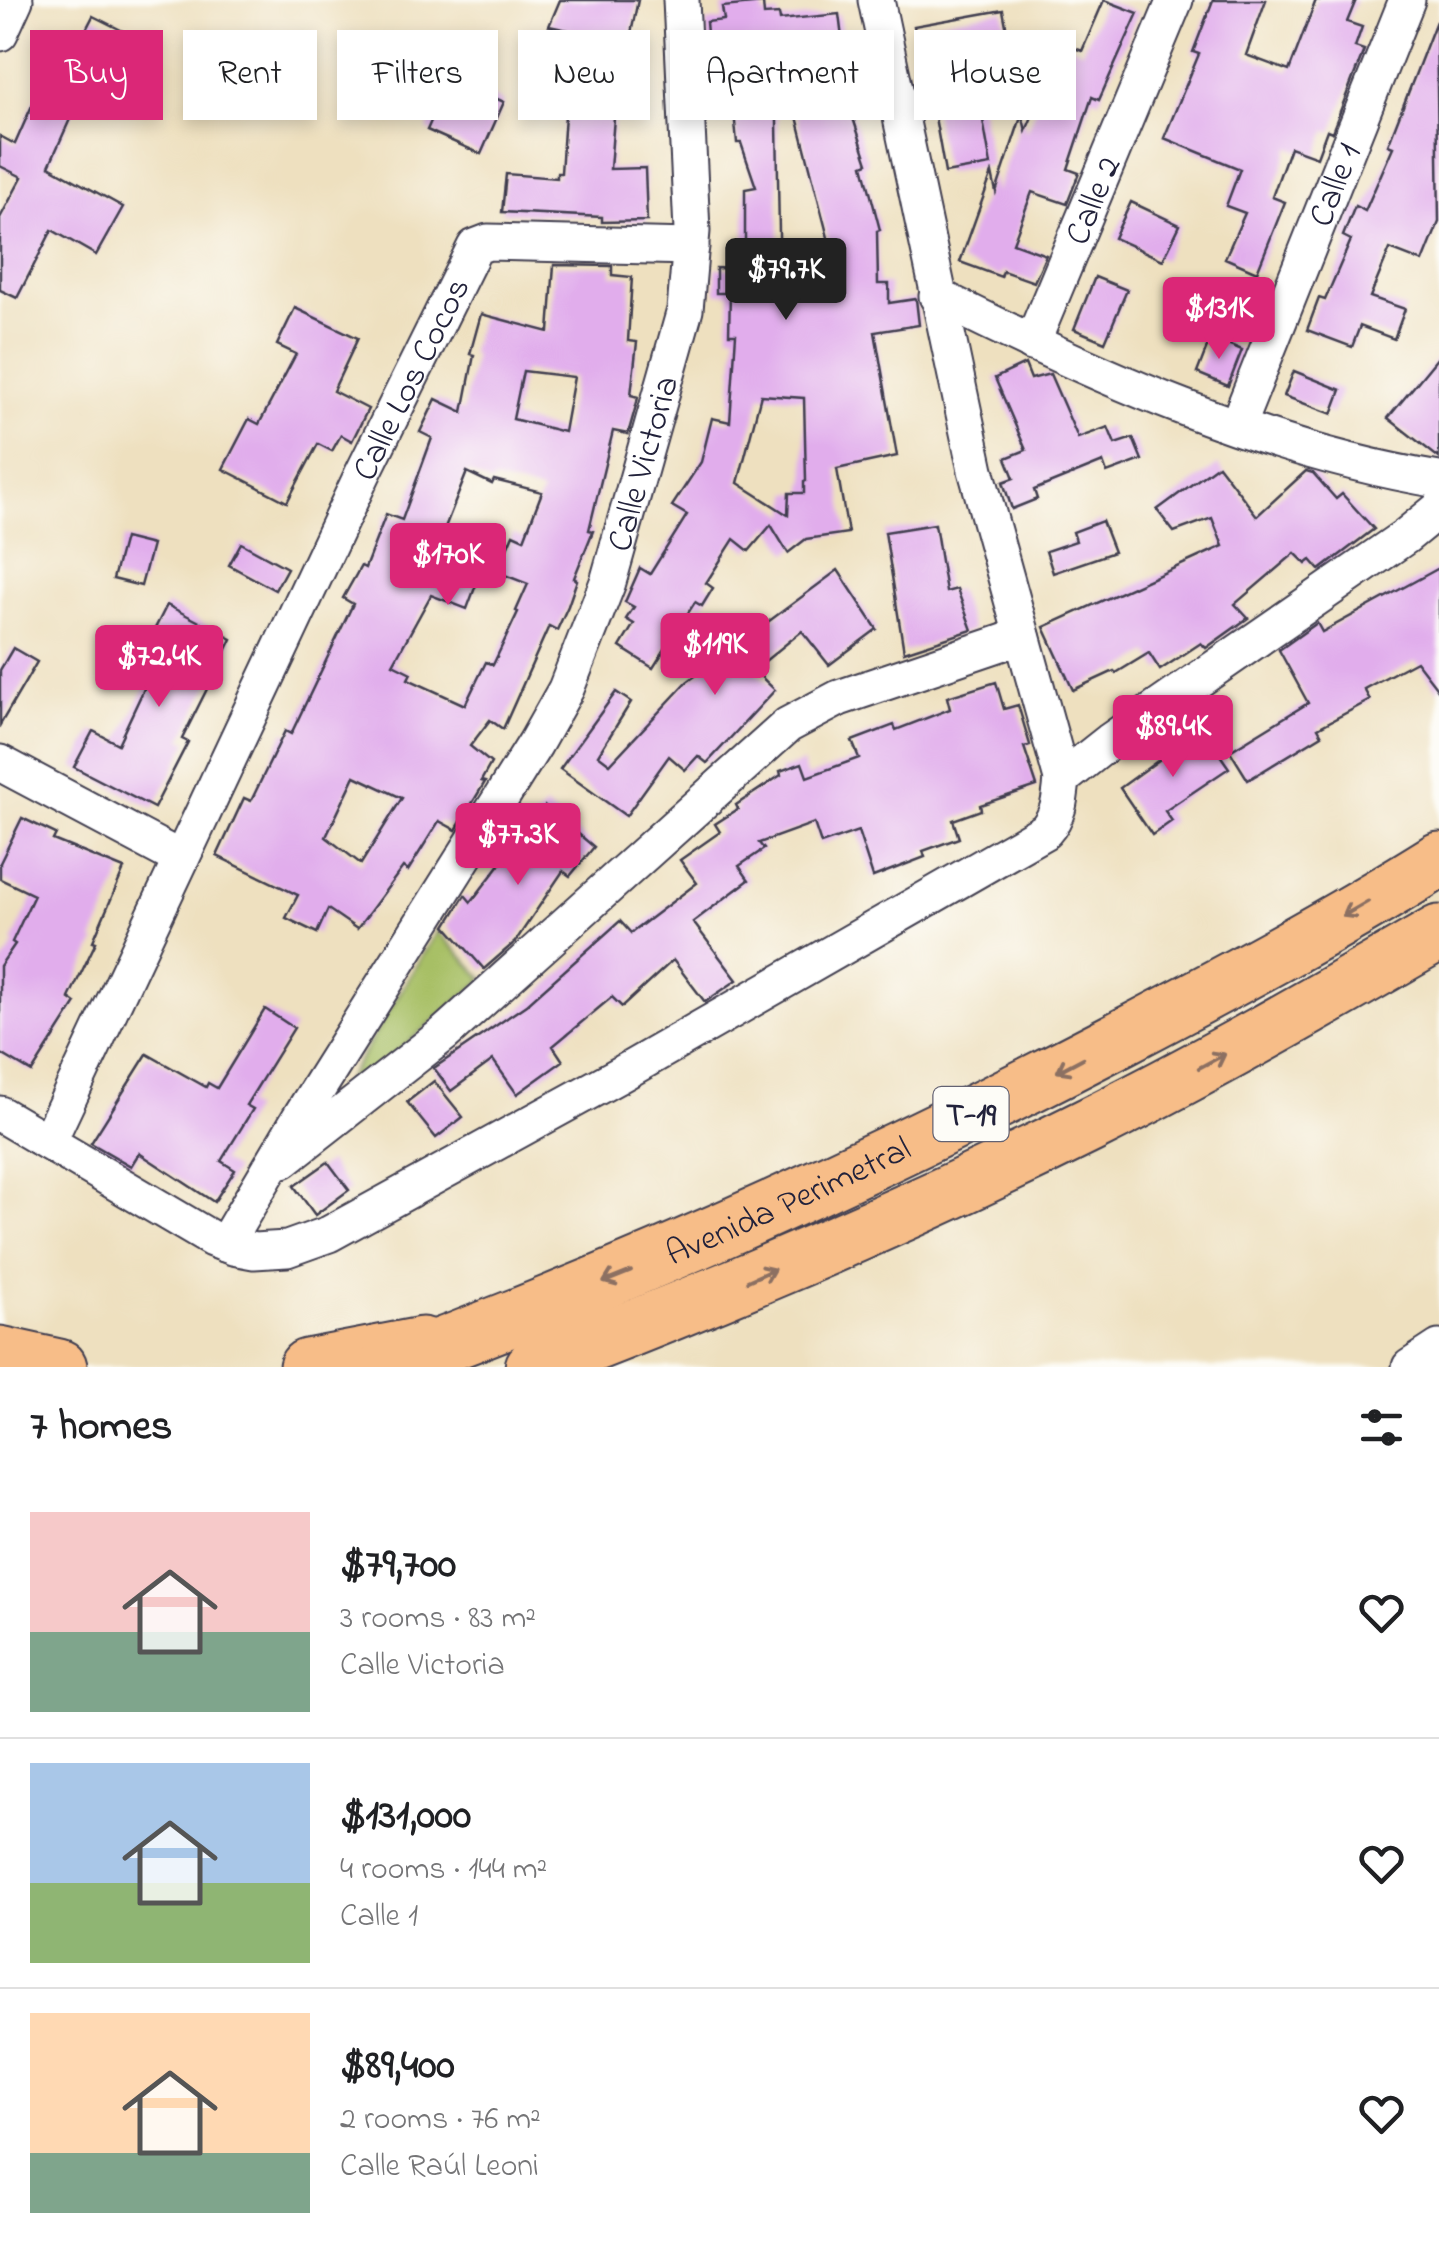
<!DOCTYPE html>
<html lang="en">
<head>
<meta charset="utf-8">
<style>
  :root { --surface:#fff; --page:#f2f2f2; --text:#202124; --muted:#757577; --line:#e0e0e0; --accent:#db2777 }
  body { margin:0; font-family:"Indie Flower",sans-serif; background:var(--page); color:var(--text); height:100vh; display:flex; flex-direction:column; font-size:38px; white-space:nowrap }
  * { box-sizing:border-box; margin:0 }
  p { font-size:32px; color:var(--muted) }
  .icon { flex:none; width:55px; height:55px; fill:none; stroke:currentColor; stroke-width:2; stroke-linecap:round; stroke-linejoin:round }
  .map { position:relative; height:1367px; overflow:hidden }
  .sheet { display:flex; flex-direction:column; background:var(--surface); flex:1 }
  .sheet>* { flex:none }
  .top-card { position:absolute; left:30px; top:30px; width:1380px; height:90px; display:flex; gap:20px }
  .price { position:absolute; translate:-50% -85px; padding:0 22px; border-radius:10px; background:var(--accent); color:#fff; font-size:32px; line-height:65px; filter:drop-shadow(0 2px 5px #0008) }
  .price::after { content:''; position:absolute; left:50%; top:60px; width:30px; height:22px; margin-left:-15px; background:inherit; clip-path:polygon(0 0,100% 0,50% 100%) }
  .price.on { background:#222; color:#fff }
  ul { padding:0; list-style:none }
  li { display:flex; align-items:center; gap:30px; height:250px; padding:0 30px }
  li+li { border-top:2px solid var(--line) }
  li span { display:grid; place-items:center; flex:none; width:280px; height:200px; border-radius:0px; color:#555 }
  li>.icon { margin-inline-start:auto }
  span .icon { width:120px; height:120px; fill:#fffc; stroke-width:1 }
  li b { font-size:42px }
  h2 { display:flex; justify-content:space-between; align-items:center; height:120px; padding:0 30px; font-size:42px }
  .chip { padding:0 35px; border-radius:0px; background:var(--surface); box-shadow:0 5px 15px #0003; font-size:35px; line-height:90px }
  .chip.on { background:var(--accent); color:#fff }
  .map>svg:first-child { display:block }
  .green { fill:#a7bf65; stroke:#647050; stroke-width:2.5 }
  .building { fill:#e1adec; fill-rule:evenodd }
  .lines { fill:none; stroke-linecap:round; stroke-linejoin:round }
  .street-casing { stroke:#413e4f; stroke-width:39 }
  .highway-casing { stroke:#413e4f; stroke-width:59 }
  .street { stroke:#fff; stroke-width:35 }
  .highway { stroke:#f7bd88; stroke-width:55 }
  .oneway { stroke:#8c7062 }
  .labels { text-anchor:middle; stroke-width:9; stroke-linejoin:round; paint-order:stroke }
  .shield { fill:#fdfcf7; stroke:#646373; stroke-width:2.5 }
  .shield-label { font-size:32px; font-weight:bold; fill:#22223b }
  .street-label { font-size:35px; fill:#22223b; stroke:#fdfcf7 }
</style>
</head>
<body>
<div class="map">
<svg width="1439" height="1367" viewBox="0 0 1439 1367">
  <rect width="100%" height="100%" fill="#fdfcf7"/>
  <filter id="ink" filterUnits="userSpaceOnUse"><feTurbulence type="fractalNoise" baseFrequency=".01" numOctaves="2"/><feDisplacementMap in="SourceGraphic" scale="20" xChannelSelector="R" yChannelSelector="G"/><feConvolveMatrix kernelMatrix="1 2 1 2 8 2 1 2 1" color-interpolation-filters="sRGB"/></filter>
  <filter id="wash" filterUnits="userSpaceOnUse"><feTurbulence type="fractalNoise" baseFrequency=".0048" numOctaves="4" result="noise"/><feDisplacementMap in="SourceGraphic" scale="40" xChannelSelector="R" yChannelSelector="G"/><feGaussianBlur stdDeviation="2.25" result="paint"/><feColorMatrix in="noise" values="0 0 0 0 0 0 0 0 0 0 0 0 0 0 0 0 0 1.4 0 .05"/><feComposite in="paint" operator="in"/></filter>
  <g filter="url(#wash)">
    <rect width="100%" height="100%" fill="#eee0bf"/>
    <!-- green -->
    <path class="green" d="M437,931L484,979L344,1096L338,1095Z"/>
    <g id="blocks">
      <!-- building -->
      <g class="building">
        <path d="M560,0H638L629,43L549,26Z"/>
        <path d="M1104,0L1138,13L1099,100L1092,97L1068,169L1079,173L1067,204L1032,192L1013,243L1046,255L1034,282L1003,271L1001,277L960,262L992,173L996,192L1022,114L1026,131L1063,43L1082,51Z"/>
        <path d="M1213,0H1266L1246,55L1289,71L1316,0H1356L1347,22L1362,27L1355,47L1364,50L1332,132L1327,130L1317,157L1290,147L1272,197L1285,202L1257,272L1225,258L1245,213L1226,206L1240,169L1164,138L1199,54L1193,52Z"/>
        <path d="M763,3L764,15L779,14L780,20L839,14L843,46L860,106L850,109L868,163L863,165L880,230L877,231L878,284H889V303L916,299L919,325L875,332L897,456L837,469L848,533L806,539L788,553L771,525L749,551L734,539L706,583L713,588L702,606L695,602L653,668L620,647L634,624L626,619L634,607L625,602L640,568L650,574L687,515L672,506L701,462L712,418L730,422L736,334H729L730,293H716V268L745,269V189L756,187L741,143H737L733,101L757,99L751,52L709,56L706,22L724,20L722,7ZM784,66L833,257H824V289L780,288L776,67ZM761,395L804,398L806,481L804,482V493H789L788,515L738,483Z"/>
        <path d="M1003,10L1010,46L971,53L991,165L945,173L925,61L920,62L914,26Z"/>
        <path d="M93,16L147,43L128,82L73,55Z"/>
        <path d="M1436,21L1439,222L1423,262L1390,249L1370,297L1405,309L1394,339L1360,326L1352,347L1307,330L1319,298L1325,300L1351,240L1343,236L1355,206L1365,211L1393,147L1388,145Z"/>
        <path d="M450,78L504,102L481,154L427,130Z"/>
        <path d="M38,92L75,108L49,166L123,207L96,255L52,230L17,298L0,290V218L22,177L0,166V136L15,144Z"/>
        <path d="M566,100L615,104L610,169L645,168L647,221L602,222V217L502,212L506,174L557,178V173H561Z"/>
        <path d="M1131,202L1180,225L1163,260L1114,238Z"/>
        <path d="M554,265L612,266V275L632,277L628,341L637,342L631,395L638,397L637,402L628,434L613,431L589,530L593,531L574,578L577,580L568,606L557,630L549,626L503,729L490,720L470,746L491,763L481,781L485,782L456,830L439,821L408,871L403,867L357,929L328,909L317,933L286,918L298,895L217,856L244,798L251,801L285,731L291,734L353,604L343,598L361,566L365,568L386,514L402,520L432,438L420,432L436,399L463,412L474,355L470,354L481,314L549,332ZM523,371L574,377L564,432L513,419ZM467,472L492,484L494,480L542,492L524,539L513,534L497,572L528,584L516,611L518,612L493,665L486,662L465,705L408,679L411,673L393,664L431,595L467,609L488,553L442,535ZM355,776L402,798L361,864L326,837Z"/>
        <path d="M1095,277L1127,290L1105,342L1074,329Z"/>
        <path d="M295,308L358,338L333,391L368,409L352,441L341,435L332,451L318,444L287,502L223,469L249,419L259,424L296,354L277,345Z"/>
        <path d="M1211,337L1242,350L1228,386L1197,373Z"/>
        <path d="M1439,356V458L1388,418Z"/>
        <path d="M1025,364L1031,379L1050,374L1078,438L1108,427L1115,444L1133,438L1142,460L1107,473L1103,462L1034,490L1037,499L1012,509L1003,482L1014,478L1006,458L1026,450L995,378Z"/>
        <path d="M1294,371L1341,390L1332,414L1284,396Z"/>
        <path d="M1218,465L1257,516L1306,471L1313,473L1336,499L1342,494L1374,529L1320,570L1311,560L1306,564L1295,553L1235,604L1248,618L1206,648L1201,643L1160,670L1149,653L1116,673L1114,671L1073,690L1044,627L1223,546L1212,518L1174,532L1157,510Z"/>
        <path d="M1102,521L1114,552L1053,573L1046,551L1076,541L1073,532Z"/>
        <path d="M935,524L946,592L957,589L972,630L904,652L885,532Z"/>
        <path d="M124,538L152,545L141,586L113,579Z"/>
        <path d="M241,543L287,568L275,590L229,565Z"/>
        <path d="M1439,568V691L1416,661L1364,689L1370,700L1318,728L1322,735L1248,780L1230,751L1308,703L1279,650L1317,623L1322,632Z"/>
        <path d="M838,570L877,629L829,665L802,631L754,670L775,690L707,763L698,756L685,770L669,756L626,816L560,769L616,692L631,702L598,755L610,764L687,682Z"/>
        <path d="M167,605L232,639L182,739L188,742L154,808L74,767L93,731L118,744L158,659L143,652Z"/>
        <path d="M13,648L37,662L0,725V670Z"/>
        <path d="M996,682L1004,709L1018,705L1030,745L1024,747L1037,786L980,805L981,810L953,820L959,838L923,851L925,857L873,877L858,831L821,844L814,823L759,843L764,849L739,866L749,880L693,922L737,980L715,995L705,1002L673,960L622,1007L612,997L553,1046L563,1061L517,1094L493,1060L451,1091L434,1068L526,1005L620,921L631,933L697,883L680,860L720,832L715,824L738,809L736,805L781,775L780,771L802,763L807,777L859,758L852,741L894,725L896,730L950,709L947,697Z"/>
        <path d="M1202,729L1229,768L1165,811L1172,821L1152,835L1120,788Z"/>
        <path d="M545,806L594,847L570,876L563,871L515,942L484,969L446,926L465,895L471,902Z"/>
        <path d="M22,818L56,834L53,840L124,869L93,941L96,942L69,998L76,1003L32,1072L0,1053V966L15,944L12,942L34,895L0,879V863Z"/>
        <path d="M265,1009L294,1028L246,1105L253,1109L221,1161L235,1170L214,1202L139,1153L131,1166L91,1143L147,1054L206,1087L208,1083L217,1088Z"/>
        <path d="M434,1081L463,1117L436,1138L407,1102Z"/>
        <path d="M328,1162L349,1190L315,1215L294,1186Z"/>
      </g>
    </g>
  </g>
  <g filter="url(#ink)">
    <use href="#blocks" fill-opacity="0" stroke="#413e4f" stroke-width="2.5"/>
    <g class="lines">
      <defs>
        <g id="street">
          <path d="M0,33L15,0"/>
          <path d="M937,296C1095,375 1264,451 1439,480"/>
          <path id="s1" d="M1032,343L1175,0"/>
          <path id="s2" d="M1237,426L1407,0"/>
          <path d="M0,763L181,859"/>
          <path d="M1062,779L1110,741L1406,536L1439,509"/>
          <path d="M0,1114L212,1239L233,1247L254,1251L287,1249L329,1234L621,1074L1045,831C1059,815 1060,800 1062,779L976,470L876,0"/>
          <path id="s3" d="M48,1142L363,473L475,247L488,242L691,247"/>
          <path d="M283,1160L444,1034L788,725L839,698L1022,636"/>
          <path id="s4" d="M225,1244L302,1114L535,744L566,689L608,582L685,310L692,231L681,0"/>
          <path d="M1410,1367L1439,1348"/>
        </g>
        <g id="highway">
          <path d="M0,1354L59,1367"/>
          <path d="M307,1367L422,1345"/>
          <path id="s5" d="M386,1367C639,1273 884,1162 1123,1037C1230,981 1337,924 1439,860"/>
          <path d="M533,1367C721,1295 907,1216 1088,1126C1207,1067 1323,1000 1439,933"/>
        </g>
      </defs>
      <!-- street casing -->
      <use href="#street" class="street-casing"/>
      <!-- highway casing -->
      <use href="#highway" class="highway-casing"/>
      <!-- street -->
      <use href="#street" class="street"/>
      <!-- highway -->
      <use href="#highway" class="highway"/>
    </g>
    <!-- one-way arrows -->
    <defs><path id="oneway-shaft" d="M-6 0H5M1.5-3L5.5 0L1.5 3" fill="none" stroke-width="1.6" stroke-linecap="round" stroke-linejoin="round" transform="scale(2.5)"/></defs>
    <g class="oneway">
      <use href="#oneway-shaft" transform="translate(1355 909) rotate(150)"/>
      <use href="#oneway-shaft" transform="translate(1212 1061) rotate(-28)"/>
      <use href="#oneway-shaft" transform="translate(1070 1065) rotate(152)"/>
      <use href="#oneway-shaft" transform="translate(761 1275) rotate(-24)"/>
      <use href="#oneway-shaft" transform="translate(617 1277) rotate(158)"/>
    </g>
  </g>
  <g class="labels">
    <!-- shield labels -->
    <rect class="shield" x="933.5" y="1087" width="75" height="54" rx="8"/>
    <g class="shield-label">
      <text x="971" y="1125">T-19</text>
    </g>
    <!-- street labels -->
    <g class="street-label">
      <text dy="12" stroke="none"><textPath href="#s2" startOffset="260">Calle 1</textPath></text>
      <text dy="12" stroke="none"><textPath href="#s1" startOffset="155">Calle 2</textPath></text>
      <text dy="12" stroke="none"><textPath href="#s3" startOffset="845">Calle Los Cocos</textPath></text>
      <text dy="12" stroke="none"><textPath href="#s4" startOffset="890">Calle Victoria</textPath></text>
      <text dy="12" stroke="none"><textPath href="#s5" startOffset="435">Avenida Perimetral</textPath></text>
    </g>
  </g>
</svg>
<b class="price on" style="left:786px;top:323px">$79.7K</b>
<b class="price" style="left:1219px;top:362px">$131K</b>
<b class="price" style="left:448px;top:608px">$170K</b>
<b class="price" style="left:715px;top:698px">$119K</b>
<b class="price" style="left:159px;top:710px">$72.4K</b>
<b class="price" style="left:1173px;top:780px">$89.4K</b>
<b class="price" style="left:518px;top:888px">$77.3K</b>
<div class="top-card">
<a class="chip on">Buy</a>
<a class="chip">Rent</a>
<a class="chip">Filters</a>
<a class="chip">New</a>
<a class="chip">Apartment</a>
<a class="chip">House</a>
</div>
</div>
<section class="sheet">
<h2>7 homes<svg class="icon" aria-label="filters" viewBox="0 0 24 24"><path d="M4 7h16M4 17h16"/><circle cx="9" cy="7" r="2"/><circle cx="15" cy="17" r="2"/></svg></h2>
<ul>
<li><span style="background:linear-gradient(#f6c9c9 60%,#7fa58c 0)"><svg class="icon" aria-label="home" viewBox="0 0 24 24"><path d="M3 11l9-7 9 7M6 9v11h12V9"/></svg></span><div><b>$79,700</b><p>3 rooms · 83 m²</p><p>Calle Victoria</p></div><svg class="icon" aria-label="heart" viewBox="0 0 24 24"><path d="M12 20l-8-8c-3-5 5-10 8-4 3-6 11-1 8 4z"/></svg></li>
<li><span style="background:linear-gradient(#a9c7e8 60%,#8fb573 0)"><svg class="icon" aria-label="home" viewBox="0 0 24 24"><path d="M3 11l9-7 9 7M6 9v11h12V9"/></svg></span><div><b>$131,000</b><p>4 rooms · 144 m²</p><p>Calle 1</p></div><svg class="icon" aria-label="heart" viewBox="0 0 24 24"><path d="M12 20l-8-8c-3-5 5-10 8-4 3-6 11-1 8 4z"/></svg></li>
<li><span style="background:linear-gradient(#ffd9b3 70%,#7fa58c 0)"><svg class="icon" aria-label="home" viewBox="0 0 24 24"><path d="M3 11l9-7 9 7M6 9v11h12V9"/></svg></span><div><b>$89,400</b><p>2 rooms · 76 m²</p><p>Calle Raúl Leoni</p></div><svg class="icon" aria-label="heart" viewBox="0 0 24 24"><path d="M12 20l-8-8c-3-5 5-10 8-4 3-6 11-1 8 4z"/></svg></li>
</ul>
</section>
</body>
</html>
